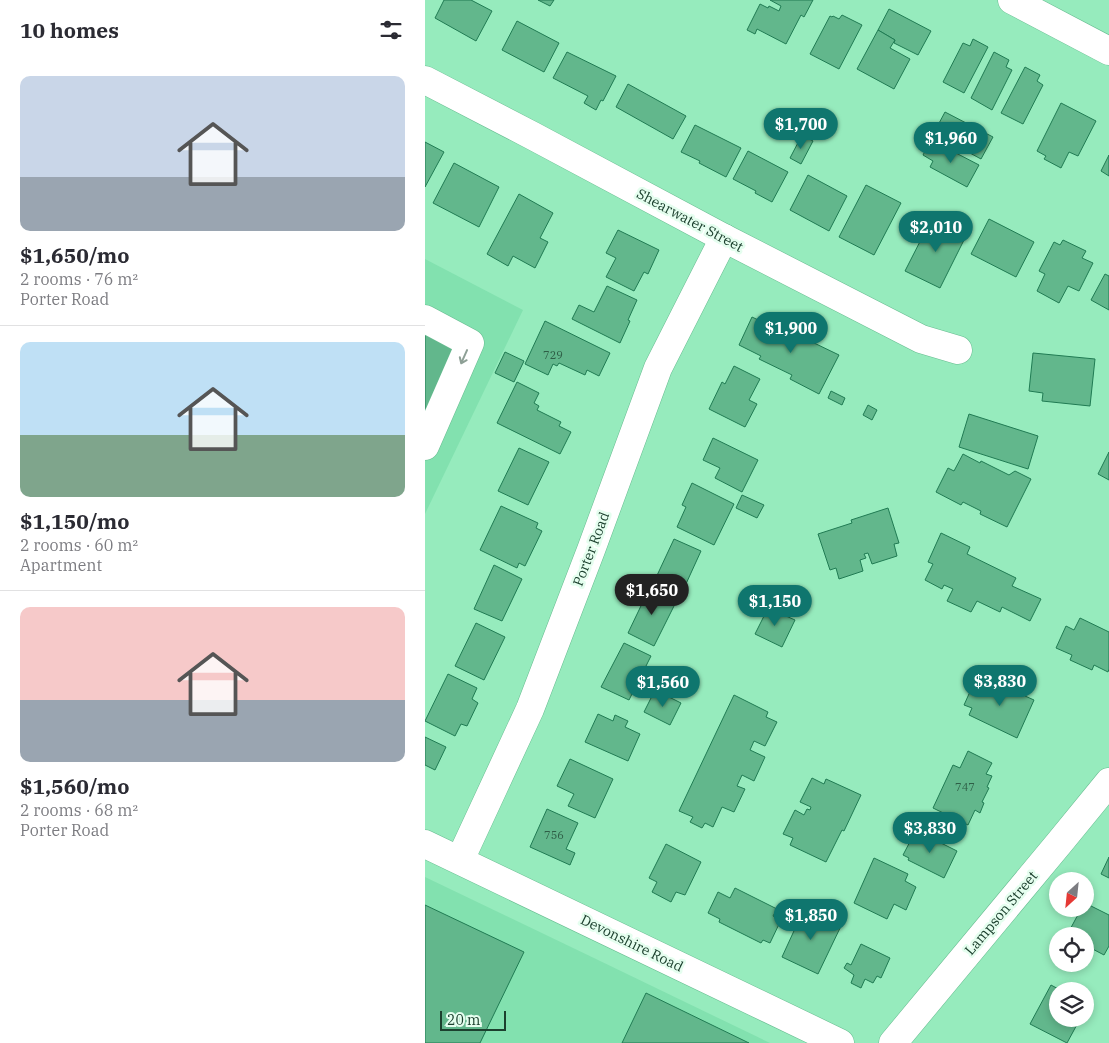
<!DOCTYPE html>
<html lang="en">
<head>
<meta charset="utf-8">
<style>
  :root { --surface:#fff; --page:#f2f2f3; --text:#2b2b33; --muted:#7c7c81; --line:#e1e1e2; --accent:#0f766e }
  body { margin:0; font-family:"IBM Plex Serif",serif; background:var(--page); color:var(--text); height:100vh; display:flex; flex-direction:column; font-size:19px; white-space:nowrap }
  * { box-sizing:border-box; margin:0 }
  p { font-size:16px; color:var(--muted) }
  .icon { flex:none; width:28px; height:28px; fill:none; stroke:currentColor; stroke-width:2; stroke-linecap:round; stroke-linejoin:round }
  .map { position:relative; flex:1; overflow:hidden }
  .drawer { display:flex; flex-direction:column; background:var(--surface); width:425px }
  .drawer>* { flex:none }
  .needle { width:32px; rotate:207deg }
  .buttons { position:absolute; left:624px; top:872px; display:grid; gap:10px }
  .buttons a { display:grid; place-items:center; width:45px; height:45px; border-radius:50%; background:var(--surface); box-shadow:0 2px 8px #0003; font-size:25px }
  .scale { position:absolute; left:15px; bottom:12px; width:66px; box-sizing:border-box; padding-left:5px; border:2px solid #1c402e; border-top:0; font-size:14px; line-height:18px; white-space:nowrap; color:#1c402e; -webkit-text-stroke:4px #e5feef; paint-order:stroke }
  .price { position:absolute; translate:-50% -42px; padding:0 11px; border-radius:18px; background:var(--accent); color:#fff; font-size:16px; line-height:32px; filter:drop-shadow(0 1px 2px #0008) }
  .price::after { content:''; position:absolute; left:50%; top:30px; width:15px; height:11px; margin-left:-8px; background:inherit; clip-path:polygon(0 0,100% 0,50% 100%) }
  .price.current { background:#222; color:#fff }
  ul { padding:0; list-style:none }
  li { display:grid; align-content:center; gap:10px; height:265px; padding:0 20px }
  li+li { border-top:1px solid var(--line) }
  li span { display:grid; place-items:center; height:155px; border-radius:10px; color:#555 }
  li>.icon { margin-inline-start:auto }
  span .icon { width:90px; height:90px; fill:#fffc; stroke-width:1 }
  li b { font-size:21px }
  h2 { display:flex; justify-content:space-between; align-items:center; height:60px; padding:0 20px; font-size:21px }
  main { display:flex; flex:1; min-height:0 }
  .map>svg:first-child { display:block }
  .built { fill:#82e1af }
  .building { fill:#62b78c; stroke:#207b53 }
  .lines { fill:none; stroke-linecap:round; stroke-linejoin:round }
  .minor-casing { stroke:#67bc90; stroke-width:29 }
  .major-casing { stroke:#67bc90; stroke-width:29 }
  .minor { stroke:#fff; stroke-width:28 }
  .major { stroke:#fff; stroke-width:28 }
  .oneway { stroke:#8ea096 }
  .labels { text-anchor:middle; stroke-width:5; stroke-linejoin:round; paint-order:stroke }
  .number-label { font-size:11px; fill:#2e5e46 }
  .street-label { font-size:14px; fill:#1c402e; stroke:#e5feef }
</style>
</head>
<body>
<main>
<section class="drawer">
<h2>10 homes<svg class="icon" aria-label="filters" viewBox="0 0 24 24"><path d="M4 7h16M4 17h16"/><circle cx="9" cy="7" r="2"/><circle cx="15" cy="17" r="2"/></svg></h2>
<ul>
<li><span style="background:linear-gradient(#c9d6e8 65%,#9aa5b1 0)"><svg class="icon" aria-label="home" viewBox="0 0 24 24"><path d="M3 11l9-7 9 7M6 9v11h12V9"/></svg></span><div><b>$1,650/mo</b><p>2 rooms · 76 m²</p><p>Porter Road</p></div></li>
<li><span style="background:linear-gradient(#bfe0f5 60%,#7fa58c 0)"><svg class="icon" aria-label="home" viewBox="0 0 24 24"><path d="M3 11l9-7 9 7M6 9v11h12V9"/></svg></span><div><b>$1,150/mo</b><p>2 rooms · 60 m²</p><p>Apartment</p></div></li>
<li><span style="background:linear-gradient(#f6c9c9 60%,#9aa5b1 0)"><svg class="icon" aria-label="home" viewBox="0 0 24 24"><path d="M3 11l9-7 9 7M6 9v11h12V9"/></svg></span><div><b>$1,560/mo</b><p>2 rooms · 68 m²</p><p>Porter Road</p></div></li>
</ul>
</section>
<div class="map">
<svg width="684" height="1043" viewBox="0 0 684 1043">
  <rect width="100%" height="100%" fill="#96ebbd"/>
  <!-- built -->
  <g class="built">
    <path d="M0,259L98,310L0,514Z"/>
    <path d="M0,877L171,959L345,1043H0Z"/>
  </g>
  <!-- building -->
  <g class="building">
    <path d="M19,0H46L67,11L51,41L10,18Z"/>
    <path d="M113,0H129L125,6Z"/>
    <path d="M345,0H388L379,17L376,15L361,44L332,29L330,34L322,30L335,4L343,8L344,6L354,11L356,6Z"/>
    <path d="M464,9L506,31L493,55L469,43L470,40L453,30Z"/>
    <path d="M417,15L437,25L414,69L385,54L405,16L407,17L408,16L414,19Z"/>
    <path d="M92,21L134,43L119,72L77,50Z"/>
    <path d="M453,30L470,40L465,48L485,59L469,89L432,69Z"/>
    <path d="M548,39L563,47L539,93L518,82L538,43L545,46Z"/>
    <path d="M142,52L191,76L178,101L176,100L171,110L159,103L163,96L128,78Z"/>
    <path d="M569,52L584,60L581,67L587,70L567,110L546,98Z"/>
    <path d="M600,67L615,75L612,81L618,85L598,124L576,113Z"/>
    <path d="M203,84L261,116L248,139L191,107Z"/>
    <path d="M636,103L671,121L653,156L644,152L636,168L619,159L621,156L612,151Z"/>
    <path d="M520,112L568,137L556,159L519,139L522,133L512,127Z"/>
    <path d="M270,125L316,148L301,177L274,163L275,161L256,152Z"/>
    <path d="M377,135L388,141L376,164L365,158Z"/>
    <path d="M506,140L554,165L542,187L505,167L508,161L498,155Z"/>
    <path d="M0,142L19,152L0,187Z"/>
    <path d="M323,151L363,172L347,202L330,193L331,191L308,179Z"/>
    <path d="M684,155V176L676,171Z"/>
    <path d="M29,163L74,187L54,227L8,203Z"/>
    <path d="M383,175L422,196L404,231L365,210Z"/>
    <path d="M441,185L476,203L449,255L414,237Z"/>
    <path d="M94,194L128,213L115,238L123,242L110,268L88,256L83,266L62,254Z"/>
    <path d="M507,218L541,236L515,288L480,271Z"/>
    <path d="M564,219L609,242L591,277L546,254Z"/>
    <path d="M193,230L234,250L223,274L219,272L209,291L181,277L191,258L181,253Z"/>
    <path d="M638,240L661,251L657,258L668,263L654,291L643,286L634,303L612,291L620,274L614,271L629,242L635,245Z"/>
    <path d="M680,274L684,276V310L666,300Z"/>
    <path d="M182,286L212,300L203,320L205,321L195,343L147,319L154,305L169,312Z"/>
    <path d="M327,317L371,338L376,328L391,335L387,342L414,355L394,394L365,379L367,375L334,359L336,356L314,345Z"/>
    <path d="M120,321L185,353L174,376L162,370L160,375L134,363L132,366L128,364L123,375L100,364Z"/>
    <path d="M0,330L35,347L0,417Z"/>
    <path d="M80,352L99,361L89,382L70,373Z"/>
    <path d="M608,353L670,359L665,406L617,401L618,393L604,391Z"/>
    <path d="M309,366L335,379L324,400L332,404L320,427L284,409L297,382L300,384Z"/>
    <path d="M92,382L114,393L109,403L114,406L112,410L136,422L134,426L146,432L135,454L72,423Z"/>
    <path d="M406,391L420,398L417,405L403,398Z"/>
    <path d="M443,405L452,410L447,420L438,415Z"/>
    <path d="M544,414L613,436L603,469L534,447Z"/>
    <path d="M288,438L333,460L317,492L290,478L295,468L278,460Z"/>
    <path d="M94,448L124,462L103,505L73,491Z"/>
    <path d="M684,452V480L673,474Z"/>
    <path d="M538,454L555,463L556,461L584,475L590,471L606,479L582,527L555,514L556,511L538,502L536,505L511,492L523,468L529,471Z"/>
    <path d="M267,483L309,504L289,545L252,527L261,507L257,505Z"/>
    <path d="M317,495L339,505L332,518L311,508Z"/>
    <path d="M76,506L113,523L111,528L117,531L100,566L94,563L92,568L55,550Z"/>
    <path d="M463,508L474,543L469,544L472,556L447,564L443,553L439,554L441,558L435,560L438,571L414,579L411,568L405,570L393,534L427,523L426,520Z"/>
    <path d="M516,533L545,547L542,554L591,578L587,586L616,599L605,621L577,607L575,612L552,601L546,612L522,601L528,589L519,585L517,589L500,580L508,564L503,562Z"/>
    <path d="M249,539L276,551L255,597L228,584Z"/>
    <path d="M69,565L97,579L77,621L49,609Z"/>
    <path d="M225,587L252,600L229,646L203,633Z"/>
    <path d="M343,608L370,620L357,647L330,634Z"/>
    <path d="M655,618L684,632V669L683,672L669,665L667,670L645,660L647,655L631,648L641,626L649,630Z"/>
    <path d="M51,623L80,637L59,680L30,666Z"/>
    <path d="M199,643L226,656L204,700L176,687Z"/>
    <path d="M23,674L52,688L47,699L53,703L42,726L36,724L30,736L0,721Z"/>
    <path d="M561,678L586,689L587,687L601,693L600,696L609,700L592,738L544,715L547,708L539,705L548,685L556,689Z"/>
    <path d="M230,690L256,703L245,725L219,712Z"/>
    <path d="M309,695L343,712L341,717L352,722L340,746L329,741L325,750L340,757L329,781L317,775L312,786L320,789L309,812L297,807L288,827L280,823L277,828L265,822L268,817L254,811Z"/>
    <path d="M173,714L188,721L190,715L203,721L200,727L215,734L203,761L160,742Z"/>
    <path d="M0,737L21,747L10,770L0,765Z"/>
    <path d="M543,751L567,763L561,774L567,776L562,787L564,788L557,802L559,803L555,813L550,810L543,825L508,808L528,765L535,768Z"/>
    <path d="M145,759L188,779L170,818L143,806L149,794L132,786Z"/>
    <path d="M387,778L399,784L401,779L436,795L419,831L417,830L401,862L365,845L368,838L358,834L370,810L379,815L382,809L385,810L386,807L375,802Z"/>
    <path d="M122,809L153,823L141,849L150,853L145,865L105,847Z"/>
    <path d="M496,833L532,851L519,878L483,860L484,858L478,855L489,834L494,836Z"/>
    <path d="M241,844L276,862L260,895L251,892L246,902L227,892L232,882L224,878Z"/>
    <path d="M684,857V878L676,874Z"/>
    <path d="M449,858L483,874L480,881L491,887L481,910L469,904L462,919L429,903Z"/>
    <path d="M310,888L352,909L348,916L356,920L345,943L338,940L336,943L294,922L295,919L283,913L293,892L305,898Z"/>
    <path d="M660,903L684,915V946L679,955L660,945V936H644L642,935L656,909H660Z"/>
    <path d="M0,905L99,952L55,1043H0Z"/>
    <path d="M379,909L416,926L393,974L357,957Z"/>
    <path d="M436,944L465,958L456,978L452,976L448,983L440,979L436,988L426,983L429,975L419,968L422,963L426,965Z"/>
    <path d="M626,985L637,991H632V1019H655L642,1043L605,1024Z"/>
    <path d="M221,993L324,1043H197Z"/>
  </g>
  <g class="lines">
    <defs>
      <g id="minor">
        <path d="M587,0L684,51"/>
        <path d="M0,80L108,136L299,238L496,339L533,350"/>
        <path d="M0,319L45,343L0,446"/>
        <path d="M0,844L415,1043"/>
        <path d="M35,860L105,709L166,550L233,368L299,238"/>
      </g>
      <path id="major" d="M468,1043L635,842L684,782"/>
    </defs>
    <!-- minor casing -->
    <use href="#minor" class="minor-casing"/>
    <!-- major casing -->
    <use href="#major" class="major-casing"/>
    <!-- minor -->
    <use href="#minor" class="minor"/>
    <!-- major -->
    <use href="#major" class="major"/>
  </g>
  <!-- one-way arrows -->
  <defs><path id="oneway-shaft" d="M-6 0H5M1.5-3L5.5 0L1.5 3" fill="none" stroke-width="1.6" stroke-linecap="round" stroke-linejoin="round" transform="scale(1.25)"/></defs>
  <use class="oneway" href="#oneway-shaft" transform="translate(39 357) rotate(114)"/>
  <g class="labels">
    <!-- number labels -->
    <g class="number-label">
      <text x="128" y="359">729</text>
      <text x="540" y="791">747</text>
      <text x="129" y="839">756</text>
    </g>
    <!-- street labels -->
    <g class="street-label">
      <text transform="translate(265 220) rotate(28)" y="5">Shearwater Street</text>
      <text transform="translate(166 549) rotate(-69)" y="5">Porter Road</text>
      <text transform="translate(576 913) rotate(-50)" y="5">Lampson Street</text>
      <text transform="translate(207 943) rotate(26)" y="5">Devonshire Road</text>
    </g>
  </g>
</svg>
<div class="buttons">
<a><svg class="needle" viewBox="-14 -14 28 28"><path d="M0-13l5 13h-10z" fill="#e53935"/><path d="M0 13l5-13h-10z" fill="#7c7c81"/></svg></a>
<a><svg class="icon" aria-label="locate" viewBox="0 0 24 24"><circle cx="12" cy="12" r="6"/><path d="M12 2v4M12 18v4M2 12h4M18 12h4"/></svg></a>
<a><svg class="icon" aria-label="layers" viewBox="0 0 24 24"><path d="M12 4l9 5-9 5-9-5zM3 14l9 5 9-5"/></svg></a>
</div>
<div class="scale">20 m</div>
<b class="price" style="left:376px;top:150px">$1,700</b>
<b class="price" style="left:526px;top:164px">$1,960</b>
<b class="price" style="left:511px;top:253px">$2,010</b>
<b class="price" style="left:366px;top:354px">$1,900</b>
<b class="price current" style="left:227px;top:616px">$1,650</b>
<b class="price" style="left:350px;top:627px">$1,150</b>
<b class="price" style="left:575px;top:707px">$3,830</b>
<b class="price" style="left:238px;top:708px">$1,560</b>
<b class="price" style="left:505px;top:854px">$3,830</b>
<b class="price" style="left:386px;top:941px">$1,850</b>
</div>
</main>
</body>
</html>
